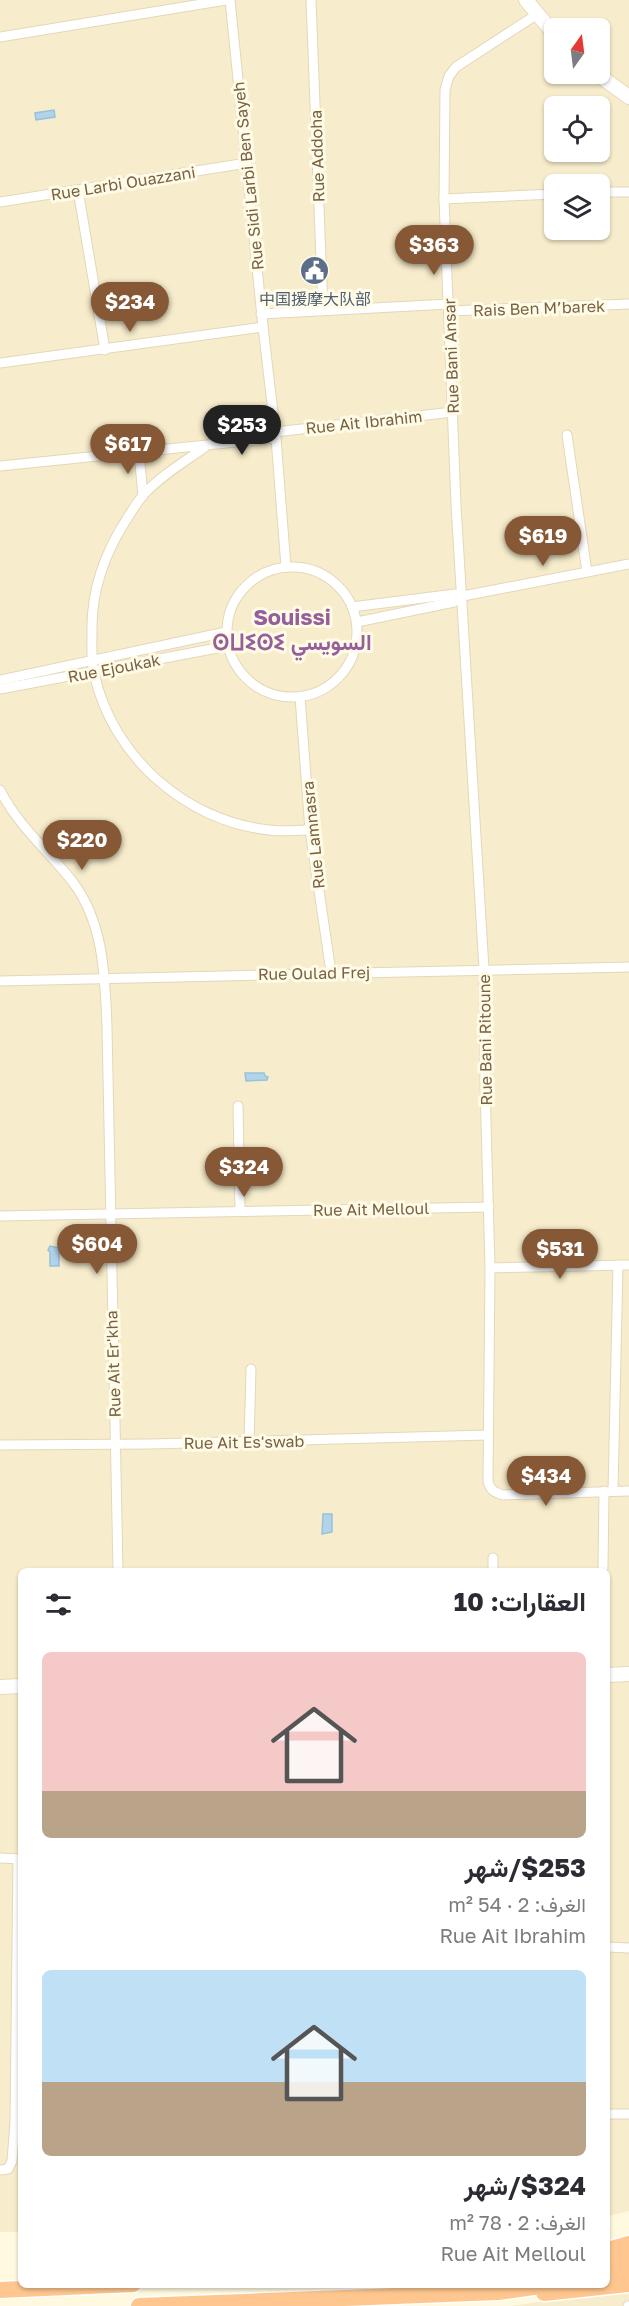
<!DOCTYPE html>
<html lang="ar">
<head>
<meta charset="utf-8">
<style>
  :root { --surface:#fff; --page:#f2f2f3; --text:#2b2b33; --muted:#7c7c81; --accent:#865835 }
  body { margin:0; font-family:"Golos Text",Vazirmatn,"Noto Sans SC","Noto Sans Tifinagh",sans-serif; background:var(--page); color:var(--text); direction:rtl; height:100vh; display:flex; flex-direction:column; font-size:22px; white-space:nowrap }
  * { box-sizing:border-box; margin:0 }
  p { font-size:20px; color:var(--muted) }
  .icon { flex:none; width:33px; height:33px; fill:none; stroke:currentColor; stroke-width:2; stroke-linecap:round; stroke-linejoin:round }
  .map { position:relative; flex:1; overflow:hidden; direction:ltr }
  .side { position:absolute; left:18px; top:1568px; width:592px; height:720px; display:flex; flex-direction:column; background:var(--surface); border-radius:9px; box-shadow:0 2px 4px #0004; direction:rtl }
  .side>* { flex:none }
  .needle { width:39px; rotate:14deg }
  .buttons { position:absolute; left:544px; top:18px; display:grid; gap:12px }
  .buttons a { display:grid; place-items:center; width:66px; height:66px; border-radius:9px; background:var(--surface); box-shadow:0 2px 4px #0004; font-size:30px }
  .price { position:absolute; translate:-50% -51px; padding:0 14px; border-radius:21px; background:var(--accent); color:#fff; font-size:20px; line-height:39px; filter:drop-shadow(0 2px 3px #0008) }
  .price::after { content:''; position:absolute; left:50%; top:36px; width:18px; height:14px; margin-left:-9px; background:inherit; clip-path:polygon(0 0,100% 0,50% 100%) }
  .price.on { background:#222; color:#fff }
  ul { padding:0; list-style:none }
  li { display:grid; align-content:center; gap:12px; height:318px; padding:0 24px }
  li span { display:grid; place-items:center; height:186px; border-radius:9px; color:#555 }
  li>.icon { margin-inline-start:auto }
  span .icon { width:108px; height:108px; fill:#fffc; stroke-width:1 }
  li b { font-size:26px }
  h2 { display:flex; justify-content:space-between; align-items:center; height:72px; padding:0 24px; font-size:26px }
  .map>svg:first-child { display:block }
  .residential { fill:#f7edcc; fill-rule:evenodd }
  .water { fill:#b2d4ea; stroke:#97c1dc; stroke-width:1.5 }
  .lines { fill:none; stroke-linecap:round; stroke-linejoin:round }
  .street-casing { stroke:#e3d7ba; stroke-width:11 }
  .secondary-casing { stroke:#e9dab7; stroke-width:16 }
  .highway-casing { stroke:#fff; stroke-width:19 }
  .street { stroke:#fff; stroke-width:9 }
  .secondary { stroke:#fff; stroke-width:14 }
  .highway { stroke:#ffc78f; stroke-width:16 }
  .labels { text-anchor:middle; stroke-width:6; stroke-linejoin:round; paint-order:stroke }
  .street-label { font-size:16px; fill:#776244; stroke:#fffbe7 }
  .service-label { font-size:16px; fill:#4e5e75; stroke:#fffbe7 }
  .district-label { font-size:22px; font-weight:bold; fill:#955f9b; stroke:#fffbe7 }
</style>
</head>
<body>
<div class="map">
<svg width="629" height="2306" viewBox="0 0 629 2306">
  <rect width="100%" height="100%" fill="#fffadf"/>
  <!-- residential -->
  <g class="residential">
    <path d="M0,0H629V2211L608,2216V1570H21V2232H0ZM555,28H600V74H555ZM555,106H600V152H555ZM555,184H600V230H555Z"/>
    <path d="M629,2289V2306H511Z"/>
  </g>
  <!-- water -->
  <g class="water">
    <path d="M54,110L55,117L36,120L35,113Z"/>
    <path d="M245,1073H264L265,1076L268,1077L267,1080L246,1081Z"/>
    <path d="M50,1246L59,1248V1266H50V1252L48,1250Z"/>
    <path d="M323,1514H332V1532L322,1534Z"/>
  </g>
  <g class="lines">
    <defs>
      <g id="street">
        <path d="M230,0L263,327L276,438L286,567"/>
        <path d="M311,0L323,311"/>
        <path d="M536,15L456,67L449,76L445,90L444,199L456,505L484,969L485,1086L490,1268L488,1481C490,1490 494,1492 503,1495L629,1491"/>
        <path d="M0,37L226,0"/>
        <path d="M78,190L105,350"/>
        <path d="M600,192H629"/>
        <path d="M444,199L555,194"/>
        <path d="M0,202L247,163"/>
        <path d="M449,311L629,304"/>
        <path d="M261,314L449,304"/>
        <path d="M0,363L263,327"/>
        <path d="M275,432L453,412"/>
        <path d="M567,435L587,572"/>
        <path d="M205,447C184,462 162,475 144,494C138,501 133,509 128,517C105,552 91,589 92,632C92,645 91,659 94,673C112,756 185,821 269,830C282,832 297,830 310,830"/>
        <path d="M139,453L143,496"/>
        <path d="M0,466L276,438"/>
        <circle cx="292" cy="632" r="65"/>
        <path d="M352,607L455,594L463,596L629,564"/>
        <path d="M357,622L454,602L463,596"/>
        <path d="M0,680L226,632"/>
        <path d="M0,689L228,646"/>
        <path d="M300,697L310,830L331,972"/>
        <path d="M0,790C19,827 47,849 72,881C104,922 105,977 107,1027L118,1570"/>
        <path d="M0,981L629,967"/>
        <path d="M238,1106L240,1211"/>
        <path d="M0,1216L489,1207"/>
        <path d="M490,1268L629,1265"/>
        <path d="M249,1442L251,1369"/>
        <path d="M0,1445L150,1444L487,1435"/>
        <path d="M613,1491L618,1265"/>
        <path d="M493,1558V1570"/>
        <path d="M603,1568L604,1491"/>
        <path d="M0,1858L21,1859"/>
        <path d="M608,1947L629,1948"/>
        <path d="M608,2114H629"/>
        <path d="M0,2170L8,2169L12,2161L15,2122L18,1859"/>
        <path d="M628,2306H629"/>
      </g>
      <g id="secondary">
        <path d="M526,0L555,35"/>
        <path d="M597,74L629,97"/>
        <path d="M608,1675L629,1674"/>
        <path d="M0,1687L21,1686"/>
      </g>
      <g id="highway">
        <path d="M608,2250L629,2244"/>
        <path d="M608,2263L629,2260"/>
        <path d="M608,2276L629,2272"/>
        <path d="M0,2290L133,2284"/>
        <path d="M544,2293L629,2284"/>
        <path d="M139,2306L498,2292L555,2284"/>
      </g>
    </defs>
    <!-- street casing -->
    <use href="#street" class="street-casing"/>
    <!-- secondary casing -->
    <use href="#secondary" class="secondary-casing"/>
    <!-- highway casing -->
    <use href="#highway" class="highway-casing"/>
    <!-- street -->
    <use href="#street" class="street"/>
    <!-- secondary -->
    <use href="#secondary" class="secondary"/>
    <!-- highway -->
    <use href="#highway" class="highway"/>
  </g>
  <!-- icons -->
  <defs>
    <symbol id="civic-disc" viewBox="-11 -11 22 22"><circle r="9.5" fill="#5c6f8a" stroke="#fffbe7"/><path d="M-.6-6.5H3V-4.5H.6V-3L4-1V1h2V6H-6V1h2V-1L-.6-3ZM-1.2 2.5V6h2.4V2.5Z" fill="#fff"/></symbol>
  </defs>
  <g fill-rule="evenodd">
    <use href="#civic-disc" x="298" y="254" width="33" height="33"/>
  </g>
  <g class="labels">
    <!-- street labels -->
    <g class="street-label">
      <text transform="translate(317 156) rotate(-92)" y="6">Rue Addoha</text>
      <text transform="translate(248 176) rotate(-96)" y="6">Rue Sidi Larbi Ben Sayeh</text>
      <text transform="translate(123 183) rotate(-9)" y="6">Rue Larbi Ouazzani</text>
      <text transform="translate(539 308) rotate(-2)" y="6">Rais Ben M’barek</text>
      <text transform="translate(451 356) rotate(-92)" y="6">Rue Bani Ansar</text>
      <text transform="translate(364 422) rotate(-6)" y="6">Rue Ait Ibrahim</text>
      <text transform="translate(114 668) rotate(-11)" y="6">Rue Ejoukak</text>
      <text transform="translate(313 835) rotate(-96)" y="6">Rue Lamnasra</text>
      <text transform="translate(314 973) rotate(-1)" y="6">Rue Oulad Frej</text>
      <text transform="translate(485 1040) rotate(-91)" y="6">Rue Bani Ritoune</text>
      <text transform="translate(371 1209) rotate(-1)" y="6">Rue Ait Melloul</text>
      <text transform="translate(113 1364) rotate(-92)" y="6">Rue Ait Er'kha</text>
      <text transform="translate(244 1442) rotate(-1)" y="6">Rue Ait Es'swab</text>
    </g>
    <!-- service labels -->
    <g class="service-label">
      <text x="315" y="305">中国援摩大队部</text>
    </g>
    <!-- district labels -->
    <g class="district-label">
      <text x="292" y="625">Souissi<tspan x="292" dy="25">ⵙⵡⵉⵙⵉ السويسي</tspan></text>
    </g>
  </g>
</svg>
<div class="buttons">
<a><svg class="needle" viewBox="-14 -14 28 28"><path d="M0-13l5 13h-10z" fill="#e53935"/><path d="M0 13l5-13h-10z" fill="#7c7c81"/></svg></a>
<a><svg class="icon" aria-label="locate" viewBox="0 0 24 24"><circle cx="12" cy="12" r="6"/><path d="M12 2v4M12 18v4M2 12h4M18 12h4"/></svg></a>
<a><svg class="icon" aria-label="layers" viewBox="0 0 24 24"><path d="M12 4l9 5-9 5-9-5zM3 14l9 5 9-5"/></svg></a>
</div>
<b class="price" style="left:434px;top:276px">$363</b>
<b class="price" style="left:130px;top:333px">$234</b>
<b class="price on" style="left:242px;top:456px">$253</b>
<b class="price" style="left:128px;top:475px">$617</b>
<b class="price" style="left:543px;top:567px">$619</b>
<b class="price" style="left:82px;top:871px">$220</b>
<b class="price" style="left:244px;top:1198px">$324</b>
<b class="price" style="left:97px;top:1275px">$604</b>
<b class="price" style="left:560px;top:1280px">$531</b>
<b class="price" style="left:546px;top:1507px">$434</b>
<section class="side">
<h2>العقارات: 10<svg class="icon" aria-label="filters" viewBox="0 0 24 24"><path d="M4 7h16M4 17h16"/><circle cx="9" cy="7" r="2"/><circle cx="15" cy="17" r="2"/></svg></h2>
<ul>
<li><span style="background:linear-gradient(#f6c9c9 75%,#b9a48a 0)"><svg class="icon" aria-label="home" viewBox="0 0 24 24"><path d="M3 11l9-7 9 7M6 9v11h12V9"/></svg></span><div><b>$253/شهر</b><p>الغرف: 2 · 54 m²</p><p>Rue Ait Ibrahim</p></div></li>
<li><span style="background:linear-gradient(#bfe0f5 60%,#b9a48a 0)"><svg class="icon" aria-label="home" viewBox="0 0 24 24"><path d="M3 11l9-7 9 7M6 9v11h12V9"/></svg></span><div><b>$324/شهر</b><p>الغرف: 2 · 78 m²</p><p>Rue Ait Melloul</p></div></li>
</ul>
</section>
</div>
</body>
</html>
